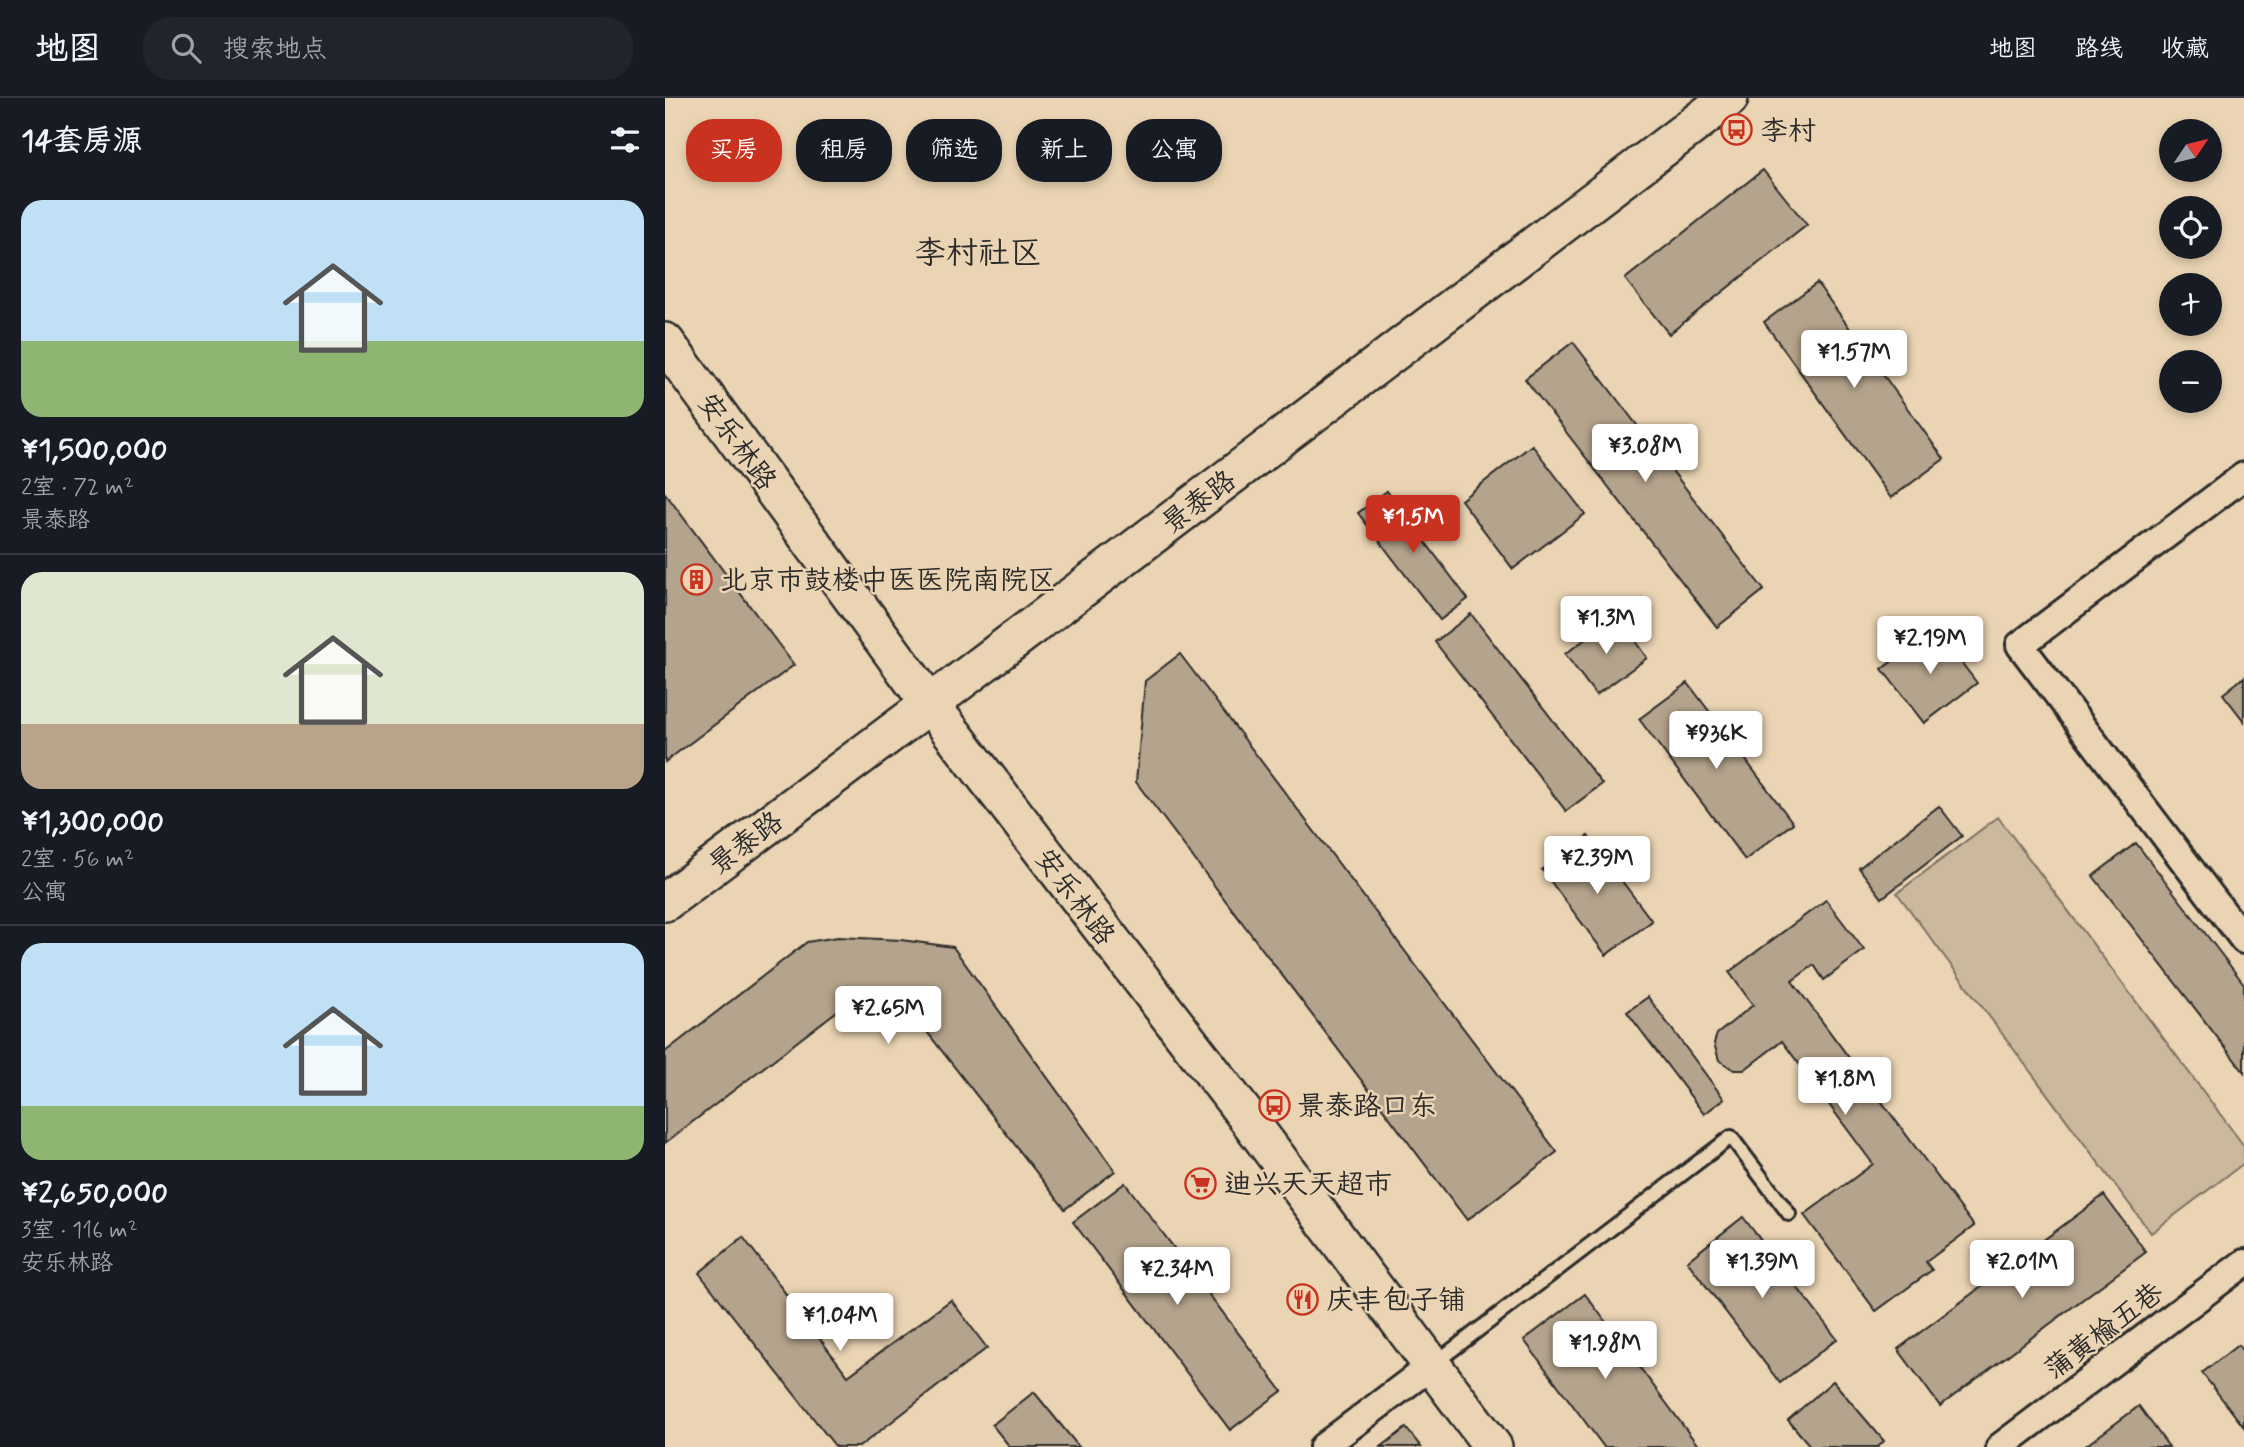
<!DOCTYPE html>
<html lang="zh">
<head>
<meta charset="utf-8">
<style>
  :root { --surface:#171b24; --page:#20242c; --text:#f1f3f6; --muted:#9ea1a6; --line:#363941; --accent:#c8321e }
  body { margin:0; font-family:Mynerve,"LXGW WenKai TC",sans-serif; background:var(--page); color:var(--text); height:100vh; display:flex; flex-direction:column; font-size:26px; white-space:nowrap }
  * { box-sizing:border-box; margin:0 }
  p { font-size:23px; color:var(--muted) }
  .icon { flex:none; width:38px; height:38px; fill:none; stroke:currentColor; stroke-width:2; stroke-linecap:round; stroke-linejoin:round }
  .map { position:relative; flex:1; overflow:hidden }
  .details { display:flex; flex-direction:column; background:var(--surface); width:665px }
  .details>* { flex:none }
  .guide { position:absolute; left:21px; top:21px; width:665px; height:63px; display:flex; gap:14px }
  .needle { width:46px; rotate:55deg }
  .buttons { position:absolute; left:1494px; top:21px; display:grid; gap:14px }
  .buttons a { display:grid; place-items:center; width:63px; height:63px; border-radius:50%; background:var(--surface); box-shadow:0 4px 10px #0003; font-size:35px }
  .price { position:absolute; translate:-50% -60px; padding:0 16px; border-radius:7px; background:#fff; color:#222; font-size:23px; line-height:46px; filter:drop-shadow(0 2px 4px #0008) }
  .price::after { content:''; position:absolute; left:50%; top:42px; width:21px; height:16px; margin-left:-10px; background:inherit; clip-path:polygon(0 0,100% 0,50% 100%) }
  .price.active { background:var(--accent); color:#fff }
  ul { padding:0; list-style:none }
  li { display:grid; align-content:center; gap:14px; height:371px; padding:0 21px }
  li+li { border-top:2px solid var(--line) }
  li span { display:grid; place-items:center; height:217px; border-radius:21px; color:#555 }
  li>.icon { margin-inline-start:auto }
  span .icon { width:126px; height:126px; fill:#fffc; stroke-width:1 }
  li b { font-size:30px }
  h2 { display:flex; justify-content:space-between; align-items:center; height:84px; padding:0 21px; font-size:30px }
  .pill { padding:0 24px; border-radius:28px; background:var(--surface); box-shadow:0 4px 10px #0003; font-size:24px; line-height:63px }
  .pill.active { background:var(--accent); color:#fff }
  header { display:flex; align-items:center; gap:42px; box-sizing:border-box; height:98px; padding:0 35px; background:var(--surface); border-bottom:2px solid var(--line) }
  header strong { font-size:33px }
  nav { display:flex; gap:38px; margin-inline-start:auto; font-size:24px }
  .search { width:490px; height:63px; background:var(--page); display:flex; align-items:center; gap:18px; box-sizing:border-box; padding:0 24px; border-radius:28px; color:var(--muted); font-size:26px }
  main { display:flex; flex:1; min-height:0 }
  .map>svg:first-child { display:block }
  .green { fill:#cbb89d; stroke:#7b7264; stroke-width:2 }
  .building { fill:#b5a48d; stroke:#2b2b2b; stroke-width:2 }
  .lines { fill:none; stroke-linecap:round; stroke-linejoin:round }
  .lane-casing { stroke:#2b2b2b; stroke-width:18 }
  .street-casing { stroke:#2b2b2b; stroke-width:32 }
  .secondary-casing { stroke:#2b2b2b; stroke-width:42 }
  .lane { stroke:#ead4b3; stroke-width:12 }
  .street { stroke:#ead4b3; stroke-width:26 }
  .secondary { stroke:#ead4b3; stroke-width:37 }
  .labels { text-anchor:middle; stroke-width:5; stroke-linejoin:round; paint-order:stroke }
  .poi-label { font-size:28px; fill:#2b2b2b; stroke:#ead4b3; text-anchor:start }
  .street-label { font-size:28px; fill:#2b2b2b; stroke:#ead4b3 }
  .quarter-label { font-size:32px; fill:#2b2b2b; stroke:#ead4b3 }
</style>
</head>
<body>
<header>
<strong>地图</strong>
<div class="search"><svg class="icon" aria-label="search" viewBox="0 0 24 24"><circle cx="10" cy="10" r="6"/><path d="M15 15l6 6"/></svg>搜索地点</div>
<nav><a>地图</a><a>路线</a><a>收藏</a></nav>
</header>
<main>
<section class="details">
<h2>14套房源<svg class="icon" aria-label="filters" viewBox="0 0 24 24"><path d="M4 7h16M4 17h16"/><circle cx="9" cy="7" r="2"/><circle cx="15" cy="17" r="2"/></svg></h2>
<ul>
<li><span style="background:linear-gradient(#bfe0f5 65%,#8fb573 0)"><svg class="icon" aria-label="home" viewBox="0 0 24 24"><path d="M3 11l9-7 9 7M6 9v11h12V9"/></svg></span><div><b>¥1,500,000</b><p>2室 · 72 m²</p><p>景泰路</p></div></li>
<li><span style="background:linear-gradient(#dfe7d0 70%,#b9a48a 0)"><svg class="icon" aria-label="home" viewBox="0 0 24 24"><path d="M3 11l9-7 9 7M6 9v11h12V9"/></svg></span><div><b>¥1,300,000</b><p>2室 · 56 m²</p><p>公寓</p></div></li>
<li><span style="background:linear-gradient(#bfe0f5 75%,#8fb573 0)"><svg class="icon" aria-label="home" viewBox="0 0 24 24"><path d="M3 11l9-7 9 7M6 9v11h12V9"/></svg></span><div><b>¥2,650,000</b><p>3室 · 116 m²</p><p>安乐林路</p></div></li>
</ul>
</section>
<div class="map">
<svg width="1579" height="1349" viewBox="0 0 1579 1349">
  <rect width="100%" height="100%" fill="#ead4b3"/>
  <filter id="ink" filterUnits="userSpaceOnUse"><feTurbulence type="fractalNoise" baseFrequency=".0143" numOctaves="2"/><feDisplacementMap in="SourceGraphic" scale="14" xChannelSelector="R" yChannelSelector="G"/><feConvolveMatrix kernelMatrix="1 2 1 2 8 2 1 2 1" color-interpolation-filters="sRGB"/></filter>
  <g filter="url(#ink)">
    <!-- green -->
    <path class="green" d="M1333,719L1579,1048V1065L1486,1135L1232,795Z"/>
    <!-- building -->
    <g class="building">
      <path d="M1098,72L1142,127L1004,236L960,181Z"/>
      <path d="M1152,185L1279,361L1226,400L1099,224Z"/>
      <path d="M908,244L1099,492L1052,529L860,281Z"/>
      <path d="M867,347L920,416L848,471L796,402Z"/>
      <path d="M722,393L803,501L775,522L693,415Z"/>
      <path d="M0,395L129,567L0,664Z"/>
      <path d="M806,516L937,686L901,713L770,544Z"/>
      <path d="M952,518L982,560L931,597L900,556Z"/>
      <path d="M1270,530L1312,585L1259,625L1217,571Z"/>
      <path d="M515,556L892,1054L802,1122L471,684L480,583Z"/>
      <path d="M1579,579V623L1558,596Z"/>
      <path d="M1023,585L1128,725L1080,762L974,621Z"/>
      <path d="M1274,708L1297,738L1217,800L1194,770Z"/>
      <path d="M923,738L987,823L941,857L877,772Z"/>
      <path d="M1471,745L1579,886V974L1428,778Z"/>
      <path d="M1161,802L1199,852L1159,882L1149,867L1127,883L1309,1128L1261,1164L1267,1172L1211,1213L1139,1117L1208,1066L1117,943L1079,972H1069L1054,962L1049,945L1052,936L1088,907L1064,874Z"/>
      <path d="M173,839L236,842L288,849L450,1073L400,1111L256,926L268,901L194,892L176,910L0,1045V954L142,844Z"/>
      <path d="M983,899L1059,1001L1039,1016L962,914Z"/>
      <path d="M460,1085L617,1293L565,1332L408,1124Z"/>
      <path d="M1439,1097L1481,1154L1275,1308L1233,1251Z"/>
      <path d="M1078,1119L1172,1241L1115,1285L1022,1163Z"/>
      <path d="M78,1139L183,1278L286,1202L322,1250L194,1349H171L34,1175Z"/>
      <path d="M920,1196L1034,1349H939L859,1242Z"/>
      <path d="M1573,1247L1579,1255V1329L1537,1275Z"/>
      <path d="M1168,1283L1219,1343L1213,1349H1146L1123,1322Z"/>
      <path d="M369,1294L414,1349H345L327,1327Z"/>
      <path d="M1474,1308L1504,1349H1419Z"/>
      <path d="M741,1330L756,1349H716Z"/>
    </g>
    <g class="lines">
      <defs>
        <path id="lane" d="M770,1265L1066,1039L1124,1116"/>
        <g id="street">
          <path d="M1579,378L1355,547L1579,842"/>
          <path d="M658,1349L767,1267"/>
          <path d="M1335,1349L1579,1165"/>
        </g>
        <g id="secondary">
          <path d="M0,244L265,606L584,1022L828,1349"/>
          <path d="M0,804L265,606L1064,0"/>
        </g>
      </defs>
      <!-- lane casing -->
      <use href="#lane" class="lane-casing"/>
      <!-- street casing -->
      <use href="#street" class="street-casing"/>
      <!-- secondary casing -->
      <use href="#secondary" class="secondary-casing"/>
      <!-- lane -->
      <use href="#lane" class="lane"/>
      <!-- street -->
      <use href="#street" class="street"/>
      <!-- secondary -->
      <use href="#secondary" class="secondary"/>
    </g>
  </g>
  <!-- icons -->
  <defs>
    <symbol id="bus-ring" viewBox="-11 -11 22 22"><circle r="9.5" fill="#ead4b3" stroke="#c8321e" stroke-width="1.5"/><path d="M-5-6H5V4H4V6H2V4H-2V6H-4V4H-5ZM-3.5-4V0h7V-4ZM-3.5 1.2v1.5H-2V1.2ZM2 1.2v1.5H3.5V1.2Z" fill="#c8321e"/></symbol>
    <symbol id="building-ring" viewBox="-11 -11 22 22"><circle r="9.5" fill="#ead4b3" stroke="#c8321e" stroke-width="1.5"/><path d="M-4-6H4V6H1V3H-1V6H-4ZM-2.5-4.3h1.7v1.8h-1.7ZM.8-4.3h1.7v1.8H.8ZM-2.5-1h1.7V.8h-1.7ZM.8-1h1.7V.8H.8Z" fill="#c8321e"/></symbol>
    <symbol id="supermarket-ring" viewBox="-11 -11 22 22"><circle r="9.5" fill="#ead4b3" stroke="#c8321e" stroke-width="1.5"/><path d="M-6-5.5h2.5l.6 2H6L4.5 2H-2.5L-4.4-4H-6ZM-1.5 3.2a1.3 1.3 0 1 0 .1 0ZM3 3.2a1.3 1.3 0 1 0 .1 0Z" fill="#c8321e"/></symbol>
    <symbol id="restaurant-ring" viewBox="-11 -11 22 22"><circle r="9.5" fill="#ead4b3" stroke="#c8321e" stroke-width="1.5"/><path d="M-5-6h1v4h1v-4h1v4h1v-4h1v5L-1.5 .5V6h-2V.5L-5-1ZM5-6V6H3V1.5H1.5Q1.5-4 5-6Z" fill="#c8321e"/></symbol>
  </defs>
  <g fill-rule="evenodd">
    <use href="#bus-ring" x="1054" y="14" width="35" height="35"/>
    <use href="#building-ring" x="14" y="464" width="35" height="35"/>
    <use href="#bus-ring" x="592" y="990" width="35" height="35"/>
    <use href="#supermarket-ring" x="518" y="1068" width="35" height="35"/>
    <use href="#restaurant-ring" x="620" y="1184" width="35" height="35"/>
  </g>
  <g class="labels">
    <!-- poi labels -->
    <g class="poi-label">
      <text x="1095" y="42">李村</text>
      <text x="55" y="491">北京市鼓楼中医医院南院区</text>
      <text x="632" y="1017">景泰路口东</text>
      <text x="559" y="1095">迪兴天天超市</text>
      <text x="661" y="1211">庆丰包子铺</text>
    </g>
    <!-- street labels -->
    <g class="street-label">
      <text transform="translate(73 343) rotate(54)" y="10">安乐林路</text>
      <text transform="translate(533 403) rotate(-37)" y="10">景泰路</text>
      <text transform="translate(80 744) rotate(-37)" y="10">景泰路</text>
      <text transform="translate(411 798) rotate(53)" y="10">安乐林路</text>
      <text transform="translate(1438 1232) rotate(-37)" y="10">蒲黄榆五巷</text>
    </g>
    <!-- quarter labels -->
    <g class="quarter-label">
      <text x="313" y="165">李村社区</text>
    </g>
  </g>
</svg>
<div class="buttons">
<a><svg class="needle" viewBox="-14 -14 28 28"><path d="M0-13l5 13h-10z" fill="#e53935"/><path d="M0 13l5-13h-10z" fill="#9ea1a6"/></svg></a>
<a><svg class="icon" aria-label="locate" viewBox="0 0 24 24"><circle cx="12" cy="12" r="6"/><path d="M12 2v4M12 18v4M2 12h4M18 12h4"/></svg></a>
<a>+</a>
<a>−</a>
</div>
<b class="price" style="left:1189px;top:292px">¥1.57M</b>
<b class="price" style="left:980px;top:386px">¥3.08M</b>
<b class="price active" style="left:748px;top:457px">¥1.5M</b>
<b class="price" style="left:941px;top:558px">¥1.3M</b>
<b class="price" style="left:1265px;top:578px">¥2.19M</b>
<b class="price" style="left:1051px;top:673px">¥936K</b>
<b class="price" style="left:932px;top:798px">¥2.39M</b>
<b class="price" style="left:223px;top:948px">¥2.65M</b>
<b class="price" style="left:1180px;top:1019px">¥1.8M</b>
<b class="price" style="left:1097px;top:1202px">¥1.39M</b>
<b class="price" style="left:1357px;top:1202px">¥2.01M</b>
<b class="price" style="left:512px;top:1209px">¥2.34M</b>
<b class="price" style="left:175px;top:1255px">¥1.04M</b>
<b class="price" style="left:940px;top:1283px">¥1.98M</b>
<div class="guide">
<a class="pill active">买房</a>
<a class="pill">租房</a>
<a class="pill">筛选</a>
<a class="pill">新上</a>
<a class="pill">公寓</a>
</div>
</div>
</main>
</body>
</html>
